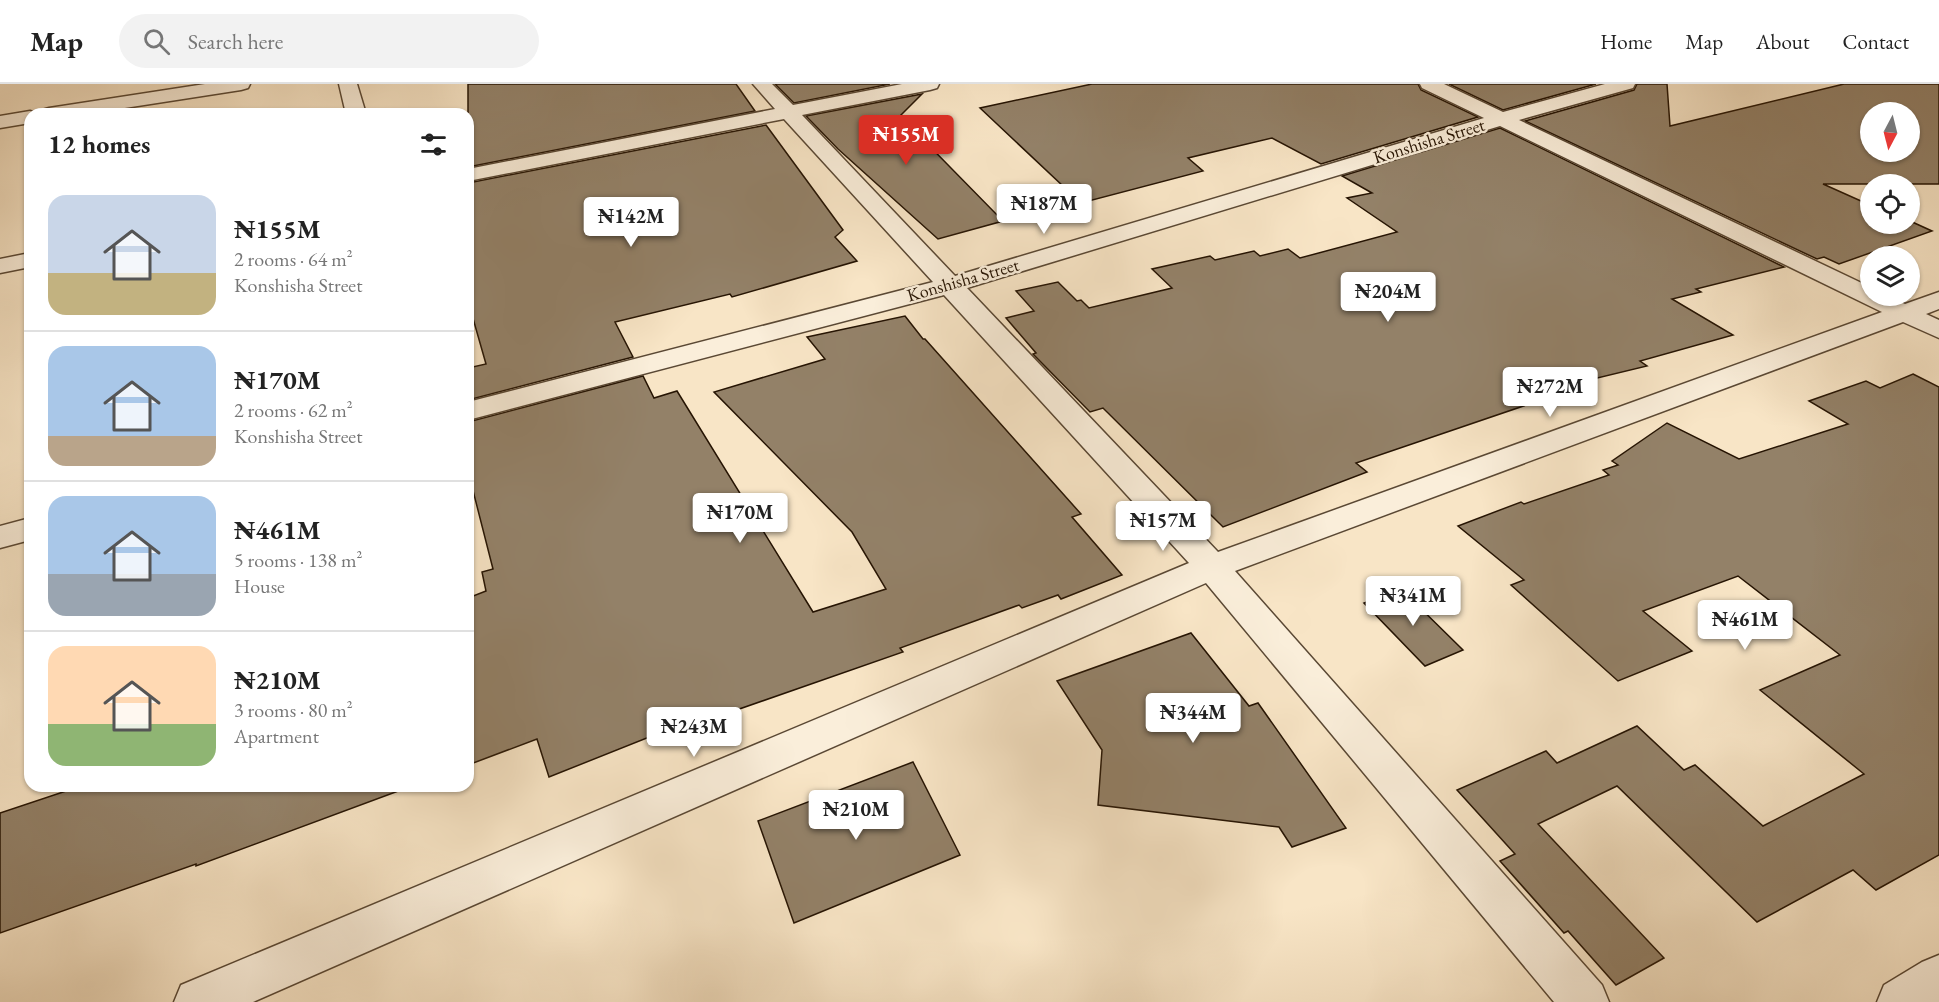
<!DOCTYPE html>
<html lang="en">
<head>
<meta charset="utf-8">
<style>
  :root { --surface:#fff; --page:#f2f2f2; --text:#222; --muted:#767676; --line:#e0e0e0; --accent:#d93025 }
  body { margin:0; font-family:"EB Garamond",serif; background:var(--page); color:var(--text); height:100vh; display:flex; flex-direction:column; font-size:22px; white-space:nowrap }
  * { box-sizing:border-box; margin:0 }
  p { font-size:20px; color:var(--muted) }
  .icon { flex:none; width:33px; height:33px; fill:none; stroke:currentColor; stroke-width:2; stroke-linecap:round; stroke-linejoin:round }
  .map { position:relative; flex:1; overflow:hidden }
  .sheet { position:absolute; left:24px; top:24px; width:450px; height:684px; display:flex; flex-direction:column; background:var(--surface); border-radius:18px; box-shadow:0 2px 4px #0004 }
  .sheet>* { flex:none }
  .needle { width:39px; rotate:187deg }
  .fabs { position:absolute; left:1860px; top:18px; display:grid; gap:12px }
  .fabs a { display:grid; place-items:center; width:60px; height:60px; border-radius:50%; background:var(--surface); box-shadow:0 2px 4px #0004; font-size:30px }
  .price { position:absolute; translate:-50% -51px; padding:0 14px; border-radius:6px; background:#fff; color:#222; font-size:20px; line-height:39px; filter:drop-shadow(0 2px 3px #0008) }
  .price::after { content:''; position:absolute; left:50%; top:36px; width:18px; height:14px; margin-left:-9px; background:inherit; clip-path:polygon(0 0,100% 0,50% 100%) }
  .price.on { background:var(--accent); color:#fff }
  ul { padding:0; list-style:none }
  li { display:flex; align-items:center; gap:18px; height:150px; padding:0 24px }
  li+li { border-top:2px solid var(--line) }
  li span { display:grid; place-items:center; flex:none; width:168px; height:120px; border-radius:18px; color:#555 }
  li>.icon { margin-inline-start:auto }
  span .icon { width:72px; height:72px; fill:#fffc; stroke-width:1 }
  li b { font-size:26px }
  h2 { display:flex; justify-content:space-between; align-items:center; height:72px; padding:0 24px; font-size:26px }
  header { display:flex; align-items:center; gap:36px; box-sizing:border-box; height:84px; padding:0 30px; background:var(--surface); border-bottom:2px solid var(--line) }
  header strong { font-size:28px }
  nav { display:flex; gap:33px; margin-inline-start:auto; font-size:21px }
  .search { width:420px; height:54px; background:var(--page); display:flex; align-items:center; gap:15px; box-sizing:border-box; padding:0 21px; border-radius:33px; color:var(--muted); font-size:22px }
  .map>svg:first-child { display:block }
  .building { fill:#938168; stroke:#261403; stroke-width:1.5; fill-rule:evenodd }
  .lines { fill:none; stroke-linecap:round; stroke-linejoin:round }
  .minor-casing { stroke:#5a4834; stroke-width:3 }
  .minor { fill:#faeeda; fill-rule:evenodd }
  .labels { text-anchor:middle; stroke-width:5; stroke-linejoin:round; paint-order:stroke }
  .far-street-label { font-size:18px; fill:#261403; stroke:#faeeda }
</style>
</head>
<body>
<header>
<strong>Map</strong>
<div class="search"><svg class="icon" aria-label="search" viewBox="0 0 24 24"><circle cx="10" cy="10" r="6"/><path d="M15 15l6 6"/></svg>Search here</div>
<nav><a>Home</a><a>Map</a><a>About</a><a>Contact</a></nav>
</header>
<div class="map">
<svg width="1939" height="918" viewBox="0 0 1939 918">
  <rect width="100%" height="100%" fill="#f8e5c6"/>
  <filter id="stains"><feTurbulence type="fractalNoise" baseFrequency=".00333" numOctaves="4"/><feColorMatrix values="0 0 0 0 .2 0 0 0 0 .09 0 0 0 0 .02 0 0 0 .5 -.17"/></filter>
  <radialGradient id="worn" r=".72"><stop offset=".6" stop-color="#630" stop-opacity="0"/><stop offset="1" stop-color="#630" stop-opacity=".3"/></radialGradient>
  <!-- building -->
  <g class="building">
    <path d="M468,0H736L755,27L468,83Z"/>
    <path d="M775,0H890L794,19Z"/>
    <path d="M1092,0H1418L1421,6L1478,33L1321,80L1272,54L1188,74L1203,87L1081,119L980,24Z"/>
    <path d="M1449,0H1596L1503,26Z"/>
    <path d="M1637,0H1667L1670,42L1844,0H1939V100H1823L1870,121V140H1910V137L1932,147L1839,180L1824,173L1817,175L1525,37L1634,6ZM1870,28H1910V68H1870Z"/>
    <path d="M922,10L900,32L1003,137L938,155L838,65L806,32Z"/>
    <path d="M766,41L843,146L835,153L857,177L732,213L730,210L615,238L633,273L468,316V284L486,280L468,217V99Z"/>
    <path d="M1500,44L1784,183L1696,205L1701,208L1672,215L1733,251L1640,277L1647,282L1531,310L1541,316L1356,379L1367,388L1223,443L1103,324L1090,328L1033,270L1036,269L1006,234L1034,227L1016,207L1058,198L1077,217L1081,216L1089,224L1172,204L1152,185L1210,172L1215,176L1254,167L1260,172L1288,165L1300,174L1397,148L1347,114L1372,109L1342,92Z"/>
    <path d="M905,232L923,255H925L1081,430L1072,433L1122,491L1061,515L1058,511L1022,524L1019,521L900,564L903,568L725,630L722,624L549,693L537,655L468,681V514L486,507L482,488L493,485L468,387V338L643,292L654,314L677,307L813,528L886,505L852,448L714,308L825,275L807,253Z"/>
    <path d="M1913,290L1939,303V771L1876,806L1853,786L1757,838L1617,702L1538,740L1664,874L1616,901L1568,847L1564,849L1500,777L1515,770L1457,706L1546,667L1557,679L1637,642L1684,686L1695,681L1763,742L1864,690L1760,606L1840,571L1738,492L1643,527L1692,567L1618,597L1511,501L1524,496L1458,442L1521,418L1524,420L1609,391L1603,386L1618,381L1612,377L1667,339L1739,375L1848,340L1809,317L1866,297L1880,304Z"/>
    <path d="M1401,505L1463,566L1425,582L1364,519Z"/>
    <path d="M1191,549L1249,622L1258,619L1346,744L1292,763L1279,743L1098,721L1102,666L1057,597Z"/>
    <path d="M913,678L960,771L794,839L758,737Z"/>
    <path d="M81,702H400L401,706L196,782V780L0,849V729Z"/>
  </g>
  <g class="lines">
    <defs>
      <g id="minor">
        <path d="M205,0H250L248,4L241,6L86,30H39L42,26L49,24Z"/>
        <path d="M339,0H357L366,30H346Z"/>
        <path d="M753,0H772L793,21L902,0H939L937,4L930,6L802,31L955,192L1484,34L1422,4L1420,0H1444L1503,28L1605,0H1635L1633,4L1519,36L1870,203V212H1888L1905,220L1939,208V225L1926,230L1939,236V254L1903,238L1235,487L1602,901L1609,918H1554L1206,499L253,918H174L181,901L1189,479L944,211L468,336V318L933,198L784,35L468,97V85L775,25ZM1500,42L1882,228L1218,468L967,204Z"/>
        <path d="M30,27L38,30H30V39L0,44V32Z"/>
        <path d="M30,169V183L0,189V175Z"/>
        <path d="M30,434V456L0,464V442Z"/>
        <path d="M1939,871V918H1877L1884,901L1922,878Z"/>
      </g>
    </defs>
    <!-- minor casing -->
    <use href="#minor" class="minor-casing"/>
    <!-- minor -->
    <use href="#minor" class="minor"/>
  </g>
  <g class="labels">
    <!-- far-street labels -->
    <g class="far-street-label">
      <text transform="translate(1429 57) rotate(-17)" y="6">Konshisha Street</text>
      <text transform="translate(963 196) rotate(-16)" y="6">Konshisha Street</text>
    </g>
  </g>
  <rect width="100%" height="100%" filter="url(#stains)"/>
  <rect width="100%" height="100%" fill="url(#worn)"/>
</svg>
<div class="fabs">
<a><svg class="needle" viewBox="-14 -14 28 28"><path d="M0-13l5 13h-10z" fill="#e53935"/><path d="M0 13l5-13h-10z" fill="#767676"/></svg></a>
<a><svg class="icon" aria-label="locate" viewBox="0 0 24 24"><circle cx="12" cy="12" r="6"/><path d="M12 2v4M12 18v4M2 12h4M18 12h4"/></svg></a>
<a><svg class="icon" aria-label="layers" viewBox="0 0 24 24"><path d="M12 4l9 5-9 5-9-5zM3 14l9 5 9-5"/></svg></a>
</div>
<b class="price on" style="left:906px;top:82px">₦155M</b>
<b class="price" style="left:1044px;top:151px">₦187M</b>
<b class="price" style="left:631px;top:164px">₦142M</b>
<b class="price" style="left:1388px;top:239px">₦204M</b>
<b class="price" style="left:1550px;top:334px">₦272M</b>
<b class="price" style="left:740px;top:460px">₦170M</b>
<b class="price" style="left:1163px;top:468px">₦157M</b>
<b class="price" style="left:1413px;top:543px">₦341M</b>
<b class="price" style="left:1745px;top:567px">₦461M</b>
<b class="price" style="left:1193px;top:660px">₦344M</b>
<b class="price" style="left:694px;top:674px">₦243M</b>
<b class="price" style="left:856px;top:757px">₦210M</b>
<section class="sheet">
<h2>12 homes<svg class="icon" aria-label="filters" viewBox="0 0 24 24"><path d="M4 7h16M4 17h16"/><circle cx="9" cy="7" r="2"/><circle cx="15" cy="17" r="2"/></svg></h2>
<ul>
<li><span style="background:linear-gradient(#c9d6e8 65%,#c2b280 0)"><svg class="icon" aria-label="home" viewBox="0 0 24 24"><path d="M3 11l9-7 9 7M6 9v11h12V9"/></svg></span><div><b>₦155M</b><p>2 rooms · 64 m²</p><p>Konshisha Street</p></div></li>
<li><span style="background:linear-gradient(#a9c7e8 75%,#b9a48a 0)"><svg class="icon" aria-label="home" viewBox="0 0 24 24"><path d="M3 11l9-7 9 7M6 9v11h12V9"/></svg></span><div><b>₦170M</b><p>2 rooms · 62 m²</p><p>Konshisha Street</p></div></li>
<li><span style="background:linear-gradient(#a9c7e8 65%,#9aa5b1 0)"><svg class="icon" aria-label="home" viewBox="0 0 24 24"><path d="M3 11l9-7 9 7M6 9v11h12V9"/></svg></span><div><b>₦461M</b><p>5 rooms · 138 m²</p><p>House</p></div></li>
<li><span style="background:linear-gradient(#ffd9b3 65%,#8fb573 0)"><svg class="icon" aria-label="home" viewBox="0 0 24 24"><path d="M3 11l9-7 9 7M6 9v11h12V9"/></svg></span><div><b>₦210M</b><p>3 rooms · 80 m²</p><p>Apartment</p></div></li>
</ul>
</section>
</div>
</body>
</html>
